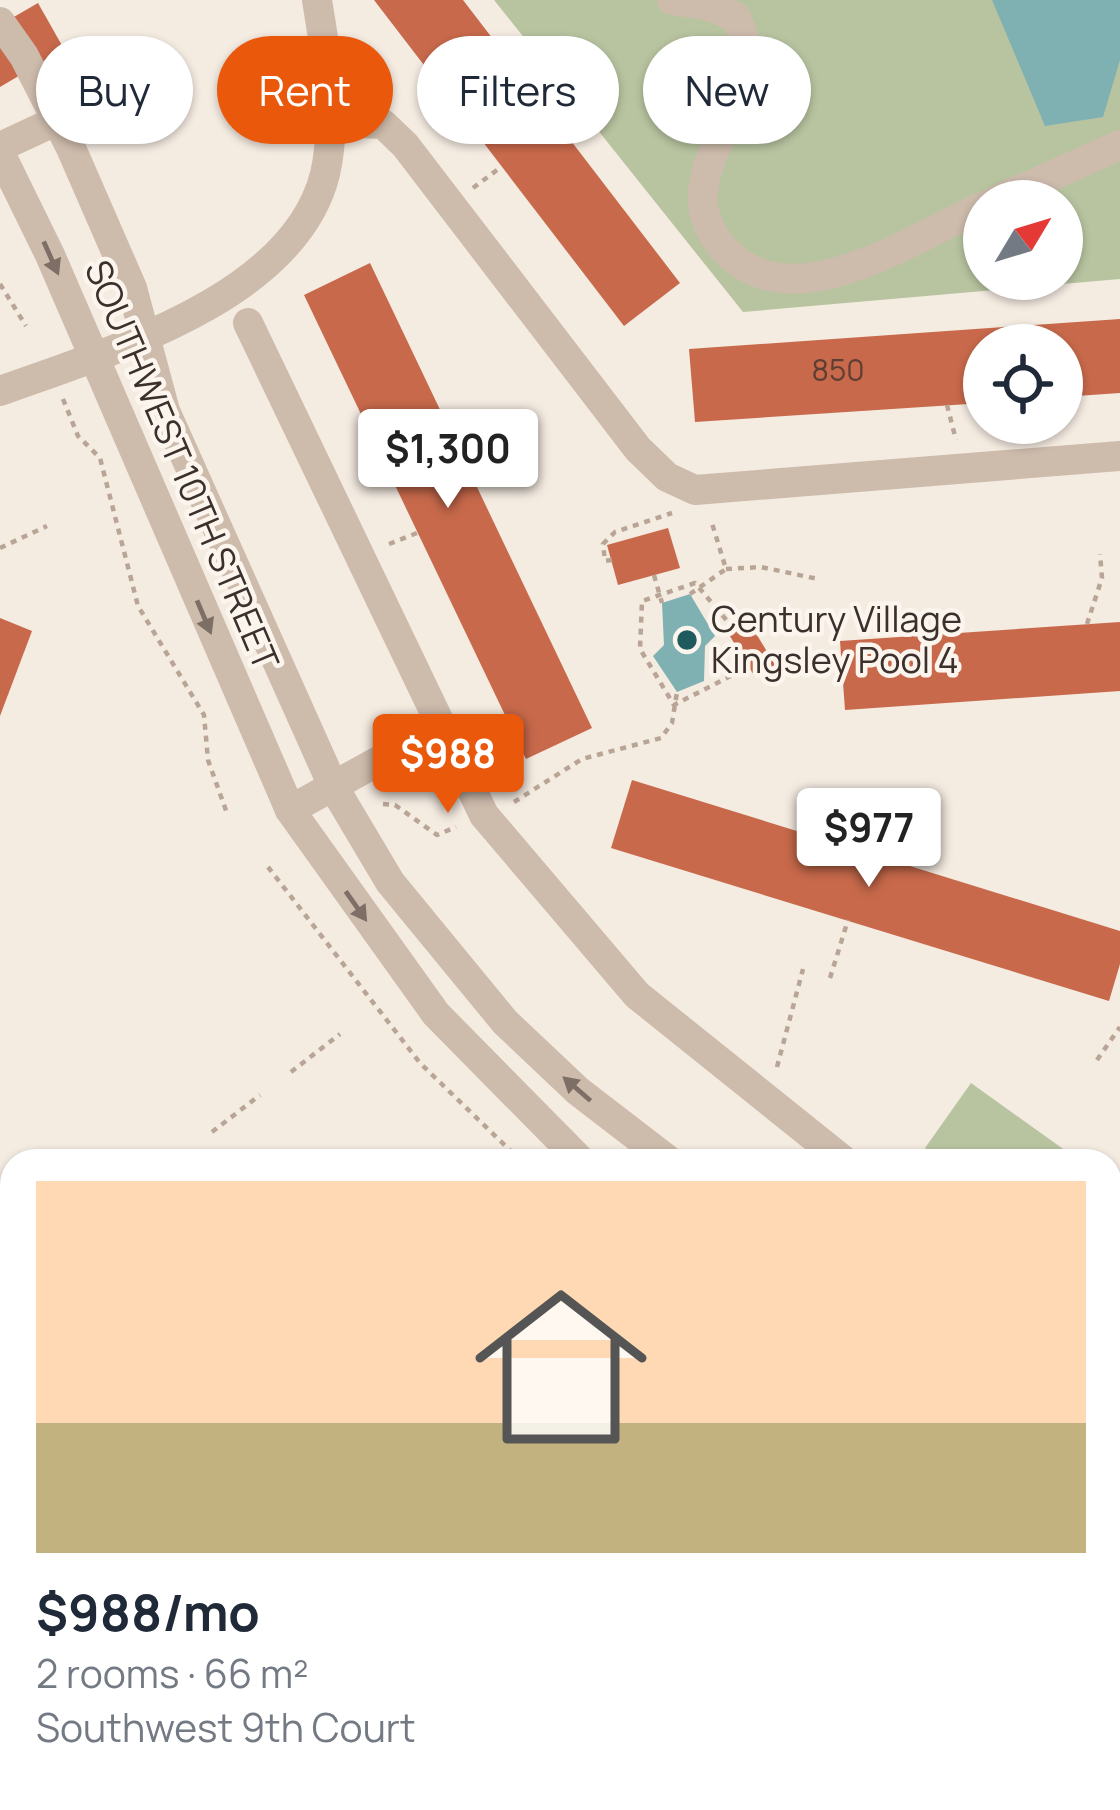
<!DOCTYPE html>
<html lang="en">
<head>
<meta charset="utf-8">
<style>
  :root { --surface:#fff; --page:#f6f6f7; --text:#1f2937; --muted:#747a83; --accent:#ea580c }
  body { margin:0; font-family:Manrope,sans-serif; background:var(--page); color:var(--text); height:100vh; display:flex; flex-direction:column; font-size:45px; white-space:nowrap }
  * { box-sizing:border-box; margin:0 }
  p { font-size:39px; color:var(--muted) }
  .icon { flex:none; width:66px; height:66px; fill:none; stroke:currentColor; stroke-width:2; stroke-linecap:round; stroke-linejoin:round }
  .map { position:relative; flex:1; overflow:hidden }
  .panel { position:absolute; left:0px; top:1149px; width:1122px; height:663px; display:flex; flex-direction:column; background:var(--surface); border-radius:36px 36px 0 0; box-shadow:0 3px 9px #0004 }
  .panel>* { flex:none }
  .banner { position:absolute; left:36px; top:36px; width:1050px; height:108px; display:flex; gap:24px }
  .needle { width:78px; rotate:52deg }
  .tools { position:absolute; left:963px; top:180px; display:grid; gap:24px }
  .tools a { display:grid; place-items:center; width:120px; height:120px; border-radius:50%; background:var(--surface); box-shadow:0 3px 9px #0004; font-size:60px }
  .price { position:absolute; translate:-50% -102px; padding:0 27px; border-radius:12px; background:#fff; color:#222; font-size:39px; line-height:78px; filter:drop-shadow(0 3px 6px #0008) }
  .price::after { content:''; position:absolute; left:50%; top:72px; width:36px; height:27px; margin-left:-18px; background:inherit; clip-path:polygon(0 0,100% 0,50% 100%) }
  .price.on { background:var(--accent); color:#fff }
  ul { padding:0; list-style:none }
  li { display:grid; align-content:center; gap:24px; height:636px; padding:0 36px }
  li span { display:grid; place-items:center; height:372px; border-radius:0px; color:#555 }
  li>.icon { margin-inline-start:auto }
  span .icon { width:216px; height:216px; fill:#fffc; stroke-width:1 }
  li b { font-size:51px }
  .pill { padding:0 42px; border-radius:54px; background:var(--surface); box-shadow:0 3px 9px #0004; font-size:42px; line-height:108px }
  .pill.on { background:var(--accent); color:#fff }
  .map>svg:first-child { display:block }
  .green { fill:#b8c4a0; fill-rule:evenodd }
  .water { fill:#7fb0b2 }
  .building { fill:#c8694b }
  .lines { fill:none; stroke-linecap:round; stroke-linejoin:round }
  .path { stroke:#b9a596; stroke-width:4.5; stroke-dasharray:6 6; stroke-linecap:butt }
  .minor { stroke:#cdbbac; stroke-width:30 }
  .oneway { fill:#7d6f65 }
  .poi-dot { fill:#1f5a5e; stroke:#fbf5ee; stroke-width:4.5 }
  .labels { text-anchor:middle; stroke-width:9; stroke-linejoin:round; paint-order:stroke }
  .number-label { font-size:30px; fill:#5e3e33 }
  .street-label { font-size:36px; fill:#3b302b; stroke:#fbf5ee }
  .poi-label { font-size:36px; fill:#3b302b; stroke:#fbf5ee; text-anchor:start }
</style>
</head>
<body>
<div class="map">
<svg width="1120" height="1810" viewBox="0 0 1120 1810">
  <rect width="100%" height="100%" fill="#f4ebe1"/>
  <!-- green -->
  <g class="green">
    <path d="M494,0H1120V279L743,312ZM984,201H1062V279H984Z"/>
    <path d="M971,1083L1080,1161H943L925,1148Z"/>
  </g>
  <!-- water -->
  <g class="water">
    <path d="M992,0H1120V60L1103,117L1045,126Z"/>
    <path d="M690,594L715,636L705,646L704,681L677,692L653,656L664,645L662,603Z"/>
    <path d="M1110,1652L1120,1657V1810H524L530,1800H1110Z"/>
  </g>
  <!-- building -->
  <g class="building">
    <path d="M374,0H463L680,283L624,326Z"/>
    <path d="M38,3L64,49L0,87V25Z"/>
    <path d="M370,263L592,728L526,759L304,295Z"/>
    <path d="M1120,319V393L1062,397V345H984V403L695,422L689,349Z"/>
    <path d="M668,528L680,568L618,585L607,545Z"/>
    <path d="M0,618L32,631L0,716Z"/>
    <path d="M748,620L775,665L755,677L728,633Z"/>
    <path d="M1120,622V691L845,710L840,641Z"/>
    <path d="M632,780L1120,931V964L1109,1001L611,848Z"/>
    <path d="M12,1757V1800H160L168,1810H0V1766Z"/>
  </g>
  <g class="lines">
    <!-- path -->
    <g class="path">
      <path d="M473,188L501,167"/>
      <path d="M0,284L26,326"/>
      <path d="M63,399L78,436L100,458L138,606L204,715L208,760L228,816"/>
      <path d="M947,405L956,440"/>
      <path d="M389,544L417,533"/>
      <path d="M0,548L47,526"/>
      <path d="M612,560L605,561L603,544L615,532L672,513"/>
      <path d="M726,569L761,567L818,579"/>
      <path d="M654,575L662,603"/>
      <path d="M690,594L726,569L711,520"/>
      <path d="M1087,624L1102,578L1100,554"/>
      <path d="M734,629L695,583L642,601L640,649L674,705L748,667"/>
      <path d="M514,802L582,759L661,738L672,723L677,692"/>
      <path d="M383,804L395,805L437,835L456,827"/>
      <path d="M268,867L420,1063L519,1159"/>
      <path d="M830,978L848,920"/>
      <path d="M1097,1060L1120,1027"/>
      <path d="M777,1067L803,969"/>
      <path d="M291,1072L340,1034"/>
      <path d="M212,1132L260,1095"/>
      <path d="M176,1161L188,1151"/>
      <path d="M1110,1224L1120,1223"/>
      <path d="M0,1297L12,1288"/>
    </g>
    <!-- minor -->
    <g class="minor">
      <path d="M672,0L703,4L736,17C770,90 710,126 703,191C700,211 711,235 724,249C792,323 910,239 984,206"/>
      <path d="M0,22L24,56L71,148L132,288L165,411L333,786L390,882L505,1022L578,1091L669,1161"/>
      <path d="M330,122L383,124L405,145L638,449L667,477L695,490L1120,456"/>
      <path d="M0,147L58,120"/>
      <path d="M0,153L50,255L290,810L436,1014L581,1161"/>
      <path d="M995,201L1120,145"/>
      <path d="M248,323L484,815L637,995L844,1161"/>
      <path d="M0,391C107,352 294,299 325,174C338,117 326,57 317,0"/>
      <path d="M290,810L440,727"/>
      <path d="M1110,1357L1120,1363"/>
      <path d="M1110,1496L1120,1503"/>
      <path d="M1110,1557L1120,1564"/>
    </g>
  </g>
  <!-- one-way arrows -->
  <defs><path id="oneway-solid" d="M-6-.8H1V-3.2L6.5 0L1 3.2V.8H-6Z" transform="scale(3)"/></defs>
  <g class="oneway">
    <use href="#oneway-solid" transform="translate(51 258) rotate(66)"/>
    <use href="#oneway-solid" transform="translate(204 617) rotate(67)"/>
    <use href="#oneway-solid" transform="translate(356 906) rotate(55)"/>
    <use href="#oneway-solid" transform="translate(577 1089) rotate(-139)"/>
  </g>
  <!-- markers -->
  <circle class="poi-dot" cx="687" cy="640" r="12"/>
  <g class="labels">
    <!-- number labels -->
    <g class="number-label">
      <text x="838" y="381">850</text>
    </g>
    <!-- street labels -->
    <g class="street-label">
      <text transform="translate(182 465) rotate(67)" y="13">SOUTHWEST 10TH STREET</text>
    </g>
    <!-- poi labels -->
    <g class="poi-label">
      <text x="711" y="632">Century Village<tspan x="711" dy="41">Kingsley Pool 4</tspan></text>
    </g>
  </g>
</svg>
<div class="tools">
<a><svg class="needle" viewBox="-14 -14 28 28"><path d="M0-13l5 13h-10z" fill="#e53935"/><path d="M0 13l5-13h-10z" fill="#747a83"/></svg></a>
<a><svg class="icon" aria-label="locate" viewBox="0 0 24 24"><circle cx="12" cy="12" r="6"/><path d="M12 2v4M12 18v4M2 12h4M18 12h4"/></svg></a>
</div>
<b class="price" style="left:448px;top:511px">$1,300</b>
<b class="price on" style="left:448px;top:816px">$988</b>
<b class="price" style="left:869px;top:890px">$977</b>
<div class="banner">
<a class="pill">Buy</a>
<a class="pill on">Rent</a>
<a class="pill">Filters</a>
<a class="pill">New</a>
</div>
<section class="panel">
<ul>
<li><span style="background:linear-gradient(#ffd9b3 65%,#c2b280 0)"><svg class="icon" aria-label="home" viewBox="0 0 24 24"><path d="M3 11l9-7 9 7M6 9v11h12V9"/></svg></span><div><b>$988/mo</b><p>2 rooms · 66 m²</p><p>Southwest 9th Court</p></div></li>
</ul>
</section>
</div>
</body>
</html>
